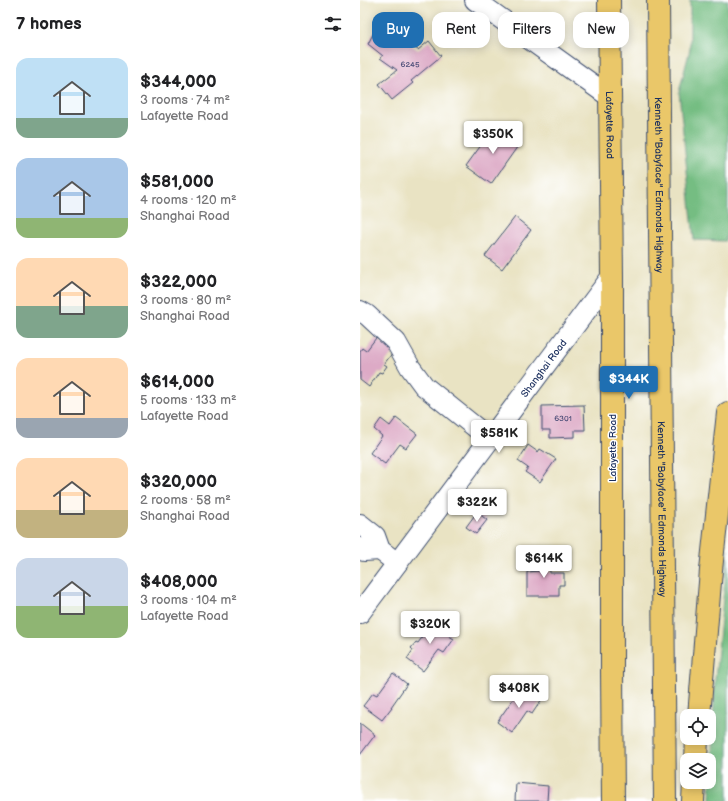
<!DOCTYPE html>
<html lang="en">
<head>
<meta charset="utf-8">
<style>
  :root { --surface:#fff; --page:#f2f2f2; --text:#202124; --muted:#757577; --accent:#1f6fb2 }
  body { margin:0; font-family:"Balsamiq Sans",sans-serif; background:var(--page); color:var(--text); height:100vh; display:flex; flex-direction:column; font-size:15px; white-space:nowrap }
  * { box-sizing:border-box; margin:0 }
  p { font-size:13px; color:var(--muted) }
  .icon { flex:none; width:22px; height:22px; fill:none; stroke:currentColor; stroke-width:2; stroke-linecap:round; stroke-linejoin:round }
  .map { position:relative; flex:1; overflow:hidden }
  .panel { display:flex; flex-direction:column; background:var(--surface); width:360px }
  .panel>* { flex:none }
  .guide { position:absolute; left:12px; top:12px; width:296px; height:36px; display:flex; gap:8px }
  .tools { position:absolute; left:320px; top:709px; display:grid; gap:8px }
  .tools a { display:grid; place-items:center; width:36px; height:36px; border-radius:8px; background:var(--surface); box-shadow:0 2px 10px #0003; font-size:20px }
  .price { position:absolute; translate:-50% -34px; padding:0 9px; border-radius:4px; background:#fff; color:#222; font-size:13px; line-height:26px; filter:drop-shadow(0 1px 2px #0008) }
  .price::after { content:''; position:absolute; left:50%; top:24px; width:12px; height:9px; margin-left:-6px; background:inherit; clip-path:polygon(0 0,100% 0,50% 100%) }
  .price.selected { background:var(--accent); color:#fff }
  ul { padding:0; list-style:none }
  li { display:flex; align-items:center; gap:12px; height:100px; padding:0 16px }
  li span { display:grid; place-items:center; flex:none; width:112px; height:80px; border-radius:12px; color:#555 }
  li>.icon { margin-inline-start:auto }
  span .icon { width:48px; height:48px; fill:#fffc; stroke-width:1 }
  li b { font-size:17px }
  h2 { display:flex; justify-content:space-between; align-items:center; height:48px; padding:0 16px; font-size:17px }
  .chip { padding:0 14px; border-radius:12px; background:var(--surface); box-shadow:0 2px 10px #0003; font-size:14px; line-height:36px }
  .chip.selected { background:var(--accent); color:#fff }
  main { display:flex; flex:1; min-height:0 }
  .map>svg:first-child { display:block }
  .forest { fill:#75bd82; stroke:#487670 }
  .building { fill:#ddaac6 }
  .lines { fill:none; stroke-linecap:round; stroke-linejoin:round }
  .minor-casing { stroke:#3a4a6d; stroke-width:22 }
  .major-casing { stroke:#3a4a6d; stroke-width:24 }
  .highway-casing { stroke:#3a4a6d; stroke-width:24 }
  .minor { stroke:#fff; stroke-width:20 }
  .major { stroke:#eac769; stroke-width:22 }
  .highway { stroke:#eac769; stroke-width:22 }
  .labels { text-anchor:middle; stroke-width:3; stroke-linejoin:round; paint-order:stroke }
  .number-label { font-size:8px; fill:#4c4e78 }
  .street-label { font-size:10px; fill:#1b2f5e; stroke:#fff }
</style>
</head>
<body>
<main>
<section class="panel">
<h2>7 homes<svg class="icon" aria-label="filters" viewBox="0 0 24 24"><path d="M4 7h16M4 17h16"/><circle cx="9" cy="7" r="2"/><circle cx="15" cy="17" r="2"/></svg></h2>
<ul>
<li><span style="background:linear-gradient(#bfe0f5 75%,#7fa58c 0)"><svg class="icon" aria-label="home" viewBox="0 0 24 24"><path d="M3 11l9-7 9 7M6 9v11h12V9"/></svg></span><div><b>$344,000</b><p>3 rooms · 74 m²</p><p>Lafayette Road</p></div></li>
<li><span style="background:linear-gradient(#a9c7e8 75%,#8fb573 0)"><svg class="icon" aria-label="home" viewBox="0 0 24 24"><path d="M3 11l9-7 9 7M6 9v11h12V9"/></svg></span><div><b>$581,000</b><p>4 rooms · 120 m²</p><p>Shanghai Road</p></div></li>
<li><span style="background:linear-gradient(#ffd9b3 60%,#7fa58c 0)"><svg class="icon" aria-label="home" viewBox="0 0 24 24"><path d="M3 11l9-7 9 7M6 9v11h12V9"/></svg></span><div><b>$322,000</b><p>3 rooms · 80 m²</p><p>Shanghai Road</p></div></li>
<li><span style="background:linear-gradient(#ffd9b3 75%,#9aa5b1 0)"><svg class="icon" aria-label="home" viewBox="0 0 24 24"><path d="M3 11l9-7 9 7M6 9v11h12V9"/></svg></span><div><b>$614,000</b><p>5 rooms · 133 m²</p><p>Lafayette Road</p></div></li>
<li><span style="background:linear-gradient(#ffd9b3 65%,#c2b280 0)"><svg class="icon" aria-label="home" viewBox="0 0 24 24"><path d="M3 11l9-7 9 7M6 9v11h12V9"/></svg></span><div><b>$320,000</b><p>2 rooms · 58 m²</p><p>Shanghai Road</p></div></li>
<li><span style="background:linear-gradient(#c9d6e8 60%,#8fb573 0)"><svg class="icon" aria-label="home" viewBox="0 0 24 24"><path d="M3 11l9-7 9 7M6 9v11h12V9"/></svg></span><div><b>$408,000</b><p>3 rooms · 104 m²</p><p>Lafayette Road</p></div></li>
</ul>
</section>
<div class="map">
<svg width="368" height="801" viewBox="0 0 368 801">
  <rect width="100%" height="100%" fill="#fff"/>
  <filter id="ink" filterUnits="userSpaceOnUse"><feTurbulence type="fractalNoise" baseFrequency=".025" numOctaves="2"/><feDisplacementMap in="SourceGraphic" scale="8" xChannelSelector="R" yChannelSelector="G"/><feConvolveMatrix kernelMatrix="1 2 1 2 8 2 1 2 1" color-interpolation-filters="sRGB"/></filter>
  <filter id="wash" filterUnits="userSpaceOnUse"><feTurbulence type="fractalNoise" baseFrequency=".012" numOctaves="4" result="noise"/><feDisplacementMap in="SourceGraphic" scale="16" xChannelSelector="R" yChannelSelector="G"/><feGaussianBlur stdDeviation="0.9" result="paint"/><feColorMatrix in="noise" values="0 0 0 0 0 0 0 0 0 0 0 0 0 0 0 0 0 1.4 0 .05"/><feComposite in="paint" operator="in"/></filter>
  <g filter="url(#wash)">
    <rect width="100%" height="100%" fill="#e9e3c3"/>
    <!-- forest -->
    <g class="forest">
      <path d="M330,0H368V228L365,241L334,240L319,92L330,49Z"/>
      <path d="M368,549V801H350L355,680Z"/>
    </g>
    <g id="blocks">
      <!-- building -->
      <g class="building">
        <path d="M21,24L58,50L69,41L81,56L51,81L53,83L32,100L19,84L37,70L20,58L23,56L8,44L13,34Z"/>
        <path d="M135,126L160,143L131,184L106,166Z"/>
        <path d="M155,217L171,230L142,269L125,256Z"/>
        <path d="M16,338L34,351L24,364L27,366L22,373L19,372L9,387L0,380V351L2,348L6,351Z"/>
        <path d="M224,405L225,430H215V437L190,438V430H182V406Z"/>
        <path d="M36,418L57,434L46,448L40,444L25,464L10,453L22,436L14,429L21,419L30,426Z"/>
        <path d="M168,445L178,452L180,449L196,459L180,482L165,472L168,468L158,461Z"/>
        <path d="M117,512L127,520L116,534L106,527Z"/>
        <path d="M179,552H189L190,573H204V585H199V596H167V572L179,571Z"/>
        <path d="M71,620L90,634L89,636L94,639L84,653L79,650L63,671L47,659L53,650L51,648L56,642L58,643L64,635L61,633Z"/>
        <path d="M33,673L47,684L31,707H32L22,720L3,706L13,693L17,695Z"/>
        <path d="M163,685L182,699L172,714L167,711L152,733L137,722Z"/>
        <path d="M0,723L15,735L0,755Z"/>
        <path d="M156,783L188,786L187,801H155Z"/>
      </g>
    </g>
  </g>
  <g filter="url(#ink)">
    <use href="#blocks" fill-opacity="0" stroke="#3a4a6d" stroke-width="1"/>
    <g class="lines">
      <defs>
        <g id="minor">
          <path d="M115,0L250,97"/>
          <path d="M0,311L7,315L36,342L50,367L64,386L130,439"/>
          <path d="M0,524L15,536L20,550L37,563"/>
          <path d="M0,548L4,551L20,550"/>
          <path id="s1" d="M0,613L252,276"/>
        </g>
        <g id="major">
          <path id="s2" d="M249,0L252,276V670L253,801"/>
        </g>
        <g id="highway">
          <path id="s3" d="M298,0L305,801"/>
          <path d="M339,716L351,570L368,413"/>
          <path d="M336,760L337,738"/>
          <path d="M333,801L334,782"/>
        </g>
      </defs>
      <!-- minor casing -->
      <use href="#minor" class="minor-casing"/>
      <!-- major casing -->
      <use href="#major" class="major-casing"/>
      <!-- highway casing -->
      <use href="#highway" class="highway-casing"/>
      <!-- minor -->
      <use href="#minor" class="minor"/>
      <!-- major -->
      <use href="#major" class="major"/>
      <!-- highway -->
      <use href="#highway" class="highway"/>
    </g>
  </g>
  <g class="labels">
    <!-- number labels -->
    <g class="number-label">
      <text x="50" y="67">6245</text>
      <text x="203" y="421">6301</text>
    </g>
    <!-- street labels -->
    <g class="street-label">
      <text dy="4" stroke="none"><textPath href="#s2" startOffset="125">Lafayette Road</textPath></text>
      <text dy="4" stroke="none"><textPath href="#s3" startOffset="185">Kenneth "Babyface" Edmonds Highway</textPath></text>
      <text dy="4" stroke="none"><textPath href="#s1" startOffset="306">Shanghai Road</textPath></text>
      <text transform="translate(252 448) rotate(-90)" y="4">Lafayette Road</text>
      <text dy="4" stroke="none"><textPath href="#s3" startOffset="509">Kenneth "Babyface" Edmonds Highway</textPath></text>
    </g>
  </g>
</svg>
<div class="tools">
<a><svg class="icon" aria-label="locate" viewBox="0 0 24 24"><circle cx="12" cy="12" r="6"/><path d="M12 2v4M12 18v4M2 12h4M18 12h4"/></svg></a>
<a><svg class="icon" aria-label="layers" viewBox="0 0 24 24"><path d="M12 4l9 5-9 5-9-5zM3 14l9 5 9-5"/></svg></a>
</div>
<b class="price" style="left:133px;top:155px">$350K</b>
<b class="price selected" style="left:269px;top:400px">$344K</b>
<b class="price" style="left:139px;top:454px">$581K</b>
<b class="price" style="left:117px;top:523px">$322K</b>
<b class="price" style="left:184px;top:579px">$614K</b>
<b class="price" style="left:70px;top:645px">$320K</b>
<b class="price" style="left:159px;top:709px">$408K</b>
<div class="guide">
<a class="chip selected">Buy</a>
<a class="chip">Rent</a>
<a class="chip">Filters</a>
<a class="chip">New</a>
</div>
</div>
</main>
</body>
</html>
